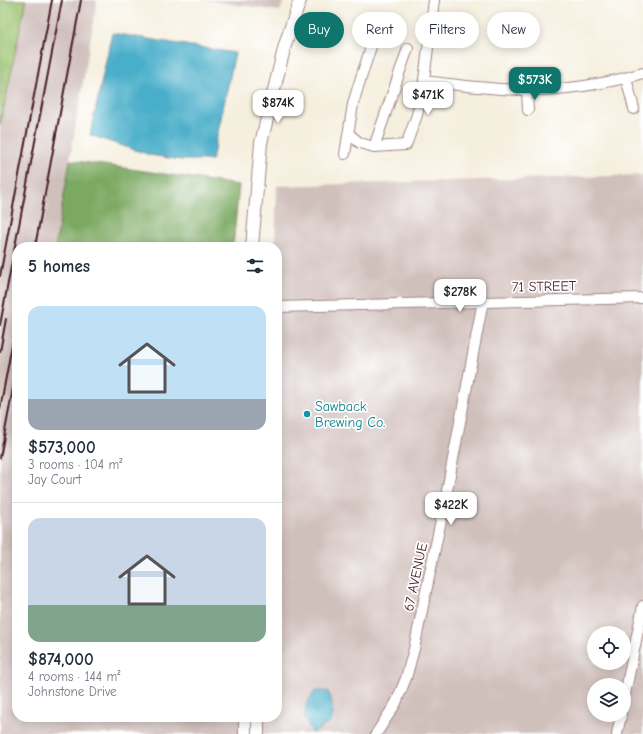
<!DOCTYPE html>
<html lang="en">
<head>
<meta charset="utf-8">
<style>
  :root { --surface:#fff; --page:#f6f6f7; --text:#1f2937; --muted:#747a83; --line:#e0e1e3; --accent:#0f766e }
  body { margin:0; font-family:"Comic Neue",sans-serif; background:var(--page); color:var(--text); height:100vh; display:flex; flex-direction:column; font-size:15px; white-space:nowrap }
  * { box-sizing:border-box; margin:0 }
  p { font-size:13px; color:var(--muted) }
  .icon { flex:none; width:22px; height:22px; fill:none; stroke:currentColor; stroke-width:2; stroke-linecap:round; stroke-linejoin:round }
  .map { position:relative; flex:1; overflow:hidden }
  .panel { position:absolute; left:12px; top:242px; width:270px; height:480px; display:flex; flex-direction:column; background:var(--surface); border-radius:16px; box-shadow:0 2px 10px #0003 }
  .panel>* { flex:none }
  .hud { position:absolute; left:294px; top:12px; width:289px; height:36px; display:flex; gap:8px }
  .tools { position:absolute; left:587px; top:626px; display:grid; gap:8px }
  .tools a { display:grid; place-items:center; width:44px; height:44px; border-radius:50%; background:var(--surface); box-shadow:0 2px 10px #0003; font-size:20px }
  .price { position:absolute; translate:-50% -34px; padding:0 9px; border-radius:8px; background:#fff; color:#222; font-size:13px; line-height:26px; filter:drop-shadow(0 1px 2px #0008) }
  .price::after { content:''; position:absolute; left:50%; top:24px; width:12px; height:9px; margin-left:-6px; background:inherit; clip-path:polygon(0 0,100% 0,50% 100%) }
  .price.current { background:var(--accent); color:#fff }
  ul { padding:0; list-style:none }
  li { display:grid; align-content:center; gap:8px; height:212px; padding:0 16px }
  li+li { border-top:1px solid var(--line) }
  li span { display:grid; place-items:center; height:124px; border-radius:12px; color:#555 }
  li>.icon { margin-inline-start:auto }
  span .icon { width:72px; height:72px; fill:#fffc; stroke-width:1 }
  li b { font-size:17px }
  h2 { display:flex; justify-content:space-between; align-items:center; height:48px; padding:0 16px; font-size:17px }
  .tag { padding:0 14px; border-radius:18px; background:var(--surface); box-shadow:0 2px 10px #0003; font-size:14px; line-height:36px }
  .tag.current { background:var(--accent); color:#fff }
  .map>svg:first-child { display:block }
  .industrial { fill:#d0c0bc; fill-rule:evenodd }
  .green { fill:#9bc36f; stroke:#72714d }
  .forest { fill:#7ca962; stroke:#636446 }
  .water { fill:#4aaec9; stroke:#4a667a }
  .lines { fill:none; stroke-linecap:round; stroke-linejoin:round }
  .minor-casing { stroke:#a08784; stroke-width:12 }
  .major-casing { stroke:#a08784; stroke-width:14 }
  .minor { stroke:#fff; stroke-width:10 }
  .major { stroke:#fff; stroke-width:12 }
  .rail { stroke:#4a1f2b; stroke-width:2 }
  .culture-dot { fill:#0f9aa8; stroke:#fff; stroke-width:1.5 }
  .labels { text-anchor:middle; stroke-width:3.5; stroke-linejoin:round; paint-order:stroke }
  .street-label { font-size:14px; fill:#4a1f2b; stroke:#fff }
  .culture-label { font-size:14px; fill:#0d838f; stroke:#fff; text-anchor:start }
</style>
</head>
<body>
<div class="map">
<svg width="643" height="734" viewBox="0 0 643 734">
  <rect width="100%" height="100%" fill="#fff"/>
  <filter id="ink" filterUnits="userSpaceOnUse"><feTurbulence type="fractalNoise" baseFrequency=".025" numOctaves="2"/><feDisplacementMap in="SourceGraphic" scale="8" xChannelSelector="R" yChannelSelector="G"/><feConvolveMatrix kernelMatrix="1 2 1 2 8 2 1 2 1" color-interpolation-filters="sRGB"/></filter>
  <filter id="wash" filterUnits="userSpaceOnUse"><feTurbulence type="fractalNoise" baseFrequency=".012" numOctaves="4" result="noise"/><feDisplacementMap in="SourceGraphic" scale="16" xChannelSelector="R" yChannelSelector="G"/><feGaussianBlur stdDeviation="0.9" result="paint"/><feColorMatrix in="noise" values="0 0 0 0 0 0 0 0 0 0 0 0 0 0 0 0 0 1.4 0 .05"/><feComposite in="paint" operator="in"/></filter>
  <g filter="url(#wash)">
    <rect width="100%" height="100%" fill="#f5efde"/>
    <!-- industrial -->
    <g class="industrial">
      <path d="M26,0H97L55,247H17V717H277V247H275L277,186L643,175V734H0V126ZM594,633H624V663H594ZM594,685H624V715H594Z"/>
      <path d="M204,0H284L280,11Z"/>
    </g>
    <!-- green -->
    <path class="green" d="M0,0H26L0,126Z"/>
    <!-- forest -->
    <path class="forest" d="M70,160L239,185L233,247H55Z"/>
    <!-- water -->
    <g class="water">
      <path d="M112,33L235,53L212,160H181L150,155L90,135Z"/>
      <path d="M315,691H328L332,702V721L313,733L304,718L307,703Z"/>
    </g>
  </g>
  <g filter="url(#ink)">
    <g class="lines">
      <defs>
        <g id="minor">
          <path d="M626,78L634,109"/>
          <path d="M424,81C459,85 493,90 528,90C567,90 606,84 643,73"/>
          <path d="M527,90L528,110"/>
          <path d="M349,134L360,143L374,147L406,145L417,115L423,88L434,0"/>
          <path d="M374,147L408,48"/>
          <path d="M345,154L353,104L358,87L378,25"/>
          <path d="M277,307L643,298"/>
          <path d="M624,699L643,606"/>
          <path d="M376,734L396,703L406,678L414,649L446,496L483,301"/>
          <path d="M617,734L621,715"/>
        </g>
        <g id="major">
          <path d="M252,247L261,143L285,45L300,0"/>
          <path d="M258,717V734"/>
          <path d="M245,734V717"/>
        </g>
      </defs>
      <!-- minor casing -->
      <use href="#minor" class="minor-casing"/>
      <!-- major casing -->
      <use href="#major" class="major-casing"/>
      <!-- minor -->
      <use href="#minor" class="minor"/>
      <!-- major -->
      <use href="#major" class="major"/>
      <!-- rail -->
      <g class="rail">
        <path d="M35,247L81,0"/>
        <path d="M0,276L52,0"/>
        <path d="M0,325L62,0"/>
        <path d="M0,352L6,319"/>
        <path d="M0,409L17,318"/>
        <path d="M0,458L17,367"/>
      </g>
    </g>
  </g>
  <!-- markers -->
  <circle class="culture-dot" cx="307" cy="414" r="4"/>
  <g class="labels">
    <!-- street labels -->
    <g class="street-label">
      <text transform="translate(544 286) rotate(-1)" y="5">71 STREET</text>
      <text transform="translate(415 577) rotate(-78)" y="5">67 AVENUE</text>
    </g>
    <!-- culture labels -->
    <g class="culture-label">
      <text x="315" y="411">Sawback<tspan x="315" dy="16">Brewing Co.</tspan></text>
    </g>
  </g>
</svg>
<div class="tools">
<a><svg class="icon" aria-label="locate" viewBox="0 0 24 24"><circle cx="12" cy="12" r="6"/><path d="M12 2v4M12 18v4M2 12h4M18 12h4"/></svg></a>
<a><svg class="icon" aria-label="layers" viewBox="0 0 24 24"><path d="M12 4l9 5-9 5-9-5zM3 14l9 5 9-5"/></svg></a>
</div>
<b class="price current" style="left:535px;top:101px">$573K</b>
<b class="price" style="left:428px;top:116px">$471K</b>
<b class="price" style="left:278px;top:124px">$874K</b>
<b class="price" style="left:460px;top:313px">$278K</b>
<b class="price" style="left:451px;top:526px">$422K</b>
<div class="hud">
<a class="tag current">Buy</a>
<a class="tag">Rent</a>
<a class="tag">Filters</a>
<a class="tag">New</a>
</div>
<section class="panel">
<h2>5 homes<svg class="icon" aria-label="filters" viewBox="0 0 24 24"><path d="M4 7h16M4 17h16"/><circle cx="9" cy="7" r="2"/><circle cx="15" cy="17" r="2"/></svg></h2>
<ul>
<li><span style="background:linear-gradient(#bfe0f5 75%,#9aa5b1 0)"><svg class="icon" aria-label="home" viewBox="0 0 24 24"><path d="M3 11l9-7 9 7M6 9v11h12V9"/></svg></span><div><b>$573,000</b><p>3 rooms · 104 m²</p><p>Jay Court</p></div></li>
<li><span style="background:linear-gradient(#c9d6e8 70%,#7fa58c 0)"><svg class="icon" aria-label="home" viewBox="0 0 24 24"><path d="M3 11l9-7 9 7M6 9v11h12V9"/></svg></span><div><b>$874,000</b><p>4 rooms · 144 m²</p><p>Johnstone Drive</p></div></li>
</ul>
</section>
</div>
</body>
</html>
